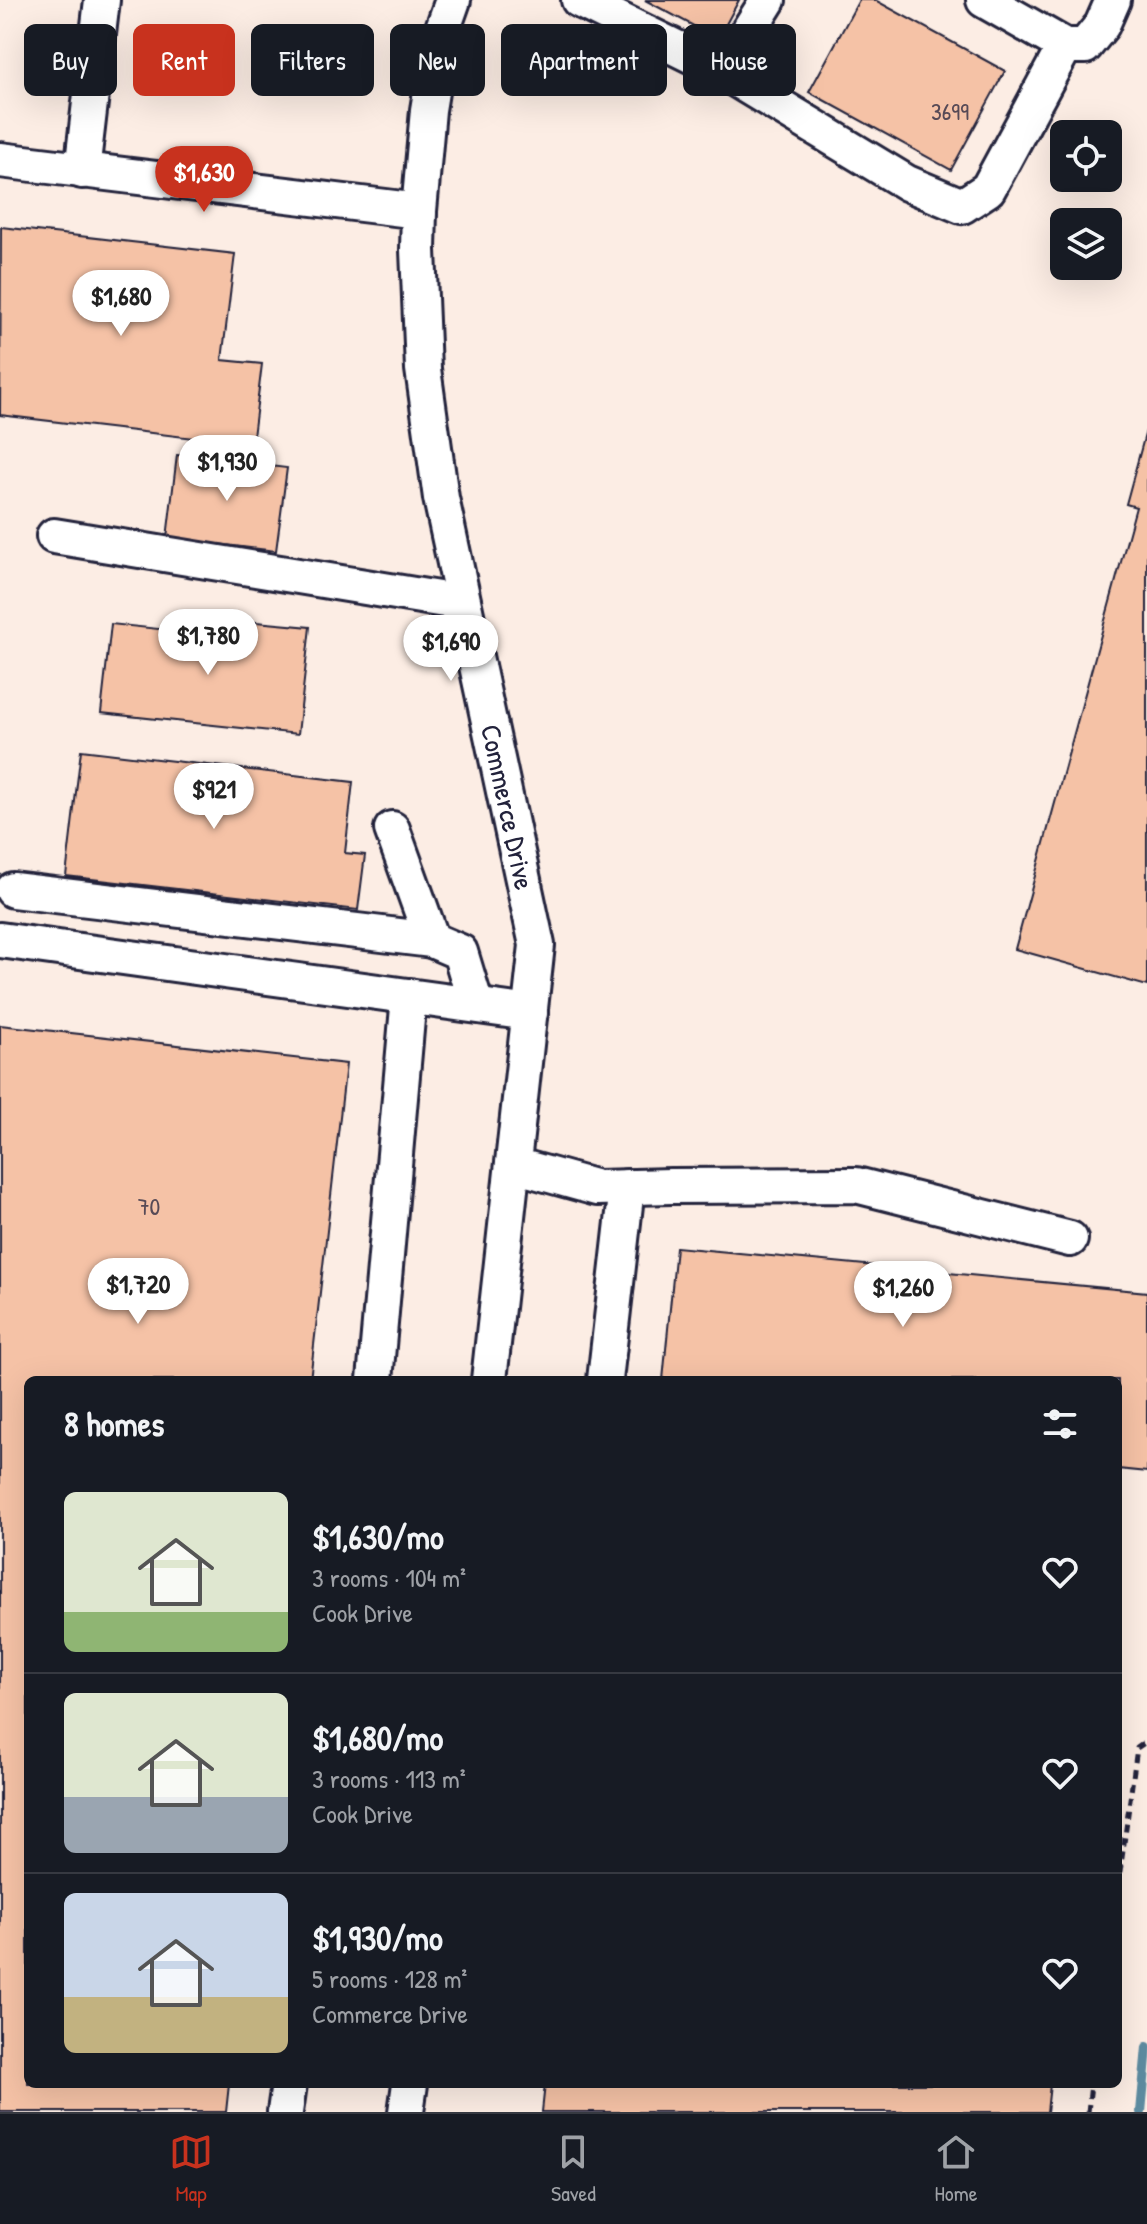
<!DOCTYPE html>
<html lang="en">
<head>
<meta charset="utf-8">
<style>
  :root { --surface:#171b24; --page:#20242c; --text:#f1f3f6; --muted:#9ea1a6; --line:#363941; --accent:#c8321e }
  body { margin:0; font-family:"Patrick Hand",sans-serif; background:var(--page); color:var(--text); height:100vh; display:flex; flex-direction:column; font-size:30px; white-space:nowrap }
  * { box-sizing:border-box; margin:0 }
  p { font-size:26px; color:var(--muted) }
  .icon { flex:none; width:44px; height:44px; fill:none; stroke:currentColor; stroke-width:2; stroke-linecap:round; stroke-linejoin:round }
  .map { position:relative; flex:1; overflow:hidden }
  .side { position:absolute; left:24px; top:1376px; width:1098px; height:712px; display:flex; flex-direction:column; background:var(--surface); border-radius:12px; box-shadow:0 8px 32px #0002 }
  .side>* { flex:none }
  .banner { position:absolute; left:24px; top:24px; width:1100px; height:72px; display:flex; gap:16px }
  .tools { position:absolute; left:1050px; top:120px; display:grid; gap:16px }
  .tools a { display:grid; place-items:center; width:72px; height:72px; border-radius:12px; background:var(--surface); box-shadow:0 8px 32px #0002; font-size:40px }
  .price { position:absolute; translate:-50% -68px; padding:0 18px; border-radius:28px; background:#fff; color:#222; font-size:26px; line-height:52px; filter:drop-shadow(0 2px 4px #0008) }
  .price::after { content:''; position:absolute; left:50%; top:48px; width:24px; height:18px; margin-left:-12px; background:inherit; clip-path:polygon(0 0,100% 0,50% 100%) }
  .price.selected { background:var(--accent); color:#fff }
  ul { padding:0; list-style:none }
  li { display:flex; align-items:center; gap:24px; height:200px; padding:0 40px }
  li+li { border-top:2px solid var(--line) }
  li span { display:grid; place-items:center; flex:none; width:224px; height:160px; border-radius:12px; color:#555 }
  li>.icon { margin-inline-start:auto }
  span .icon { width:96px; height:96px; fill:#fffc; stroke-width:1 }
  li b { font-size:34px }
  h2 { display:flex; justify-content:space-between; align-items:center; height:96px; padding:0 40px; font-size:34px }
  .chip { padding:0 28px; border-radius:12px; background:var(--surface); box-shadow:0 8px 32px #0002; font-size:28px; line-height:72px }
  .chip.selected { background:var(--accent); color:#fff }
  .menu { display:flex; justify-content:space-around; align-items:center; height:112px; border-top:2px solid var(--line); background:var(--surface); font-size:22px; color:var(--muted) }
  .menu a { display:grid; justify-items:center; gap:4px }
  .menu .selected { color:var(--accent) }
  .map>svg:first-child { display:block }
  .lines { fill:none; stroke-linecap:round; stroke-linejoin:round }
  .stream { stroke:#5d8ba0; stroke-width:10 }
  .building { fill:#f5c2a6; stroke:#22223b; stroke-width:2 }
  .minor-casing { stroke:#22223b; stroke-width:40 }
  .path { stroke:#22223b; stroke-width:5; stroke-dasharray:8 6; stroke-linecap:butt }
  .minor { stroke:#fff; stroke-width:34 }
  .labels { text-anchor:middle; stroke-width:8; stroke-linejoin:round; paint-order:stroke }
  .number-label { font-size:24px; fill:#574a56 }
  .street-label { font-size:28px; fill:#22223b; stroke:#fff }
</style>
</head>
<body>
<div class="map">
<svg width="1147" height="2112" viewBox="0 0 1147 2112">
  <rect width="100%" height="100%" fill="#fcede4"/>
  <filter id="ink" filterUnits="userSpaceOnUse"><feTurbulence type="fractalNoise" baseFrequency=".0125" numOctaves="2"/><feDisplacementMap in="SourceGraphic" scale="16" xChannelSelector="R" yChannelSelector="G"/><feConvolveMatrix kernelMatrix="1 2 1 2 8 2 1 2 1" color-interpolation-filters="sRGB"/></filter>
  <g filter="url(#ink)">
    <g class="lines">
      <!-- stream -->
      <path class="stream" d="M1141,2112L1147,2047"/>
    </g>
    <!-- building -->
    <g class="building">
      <path d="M645,0H739L718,39Z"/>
      <path d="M859,0H875L1005,71L951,170L809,92Z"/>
      <path d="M1,227L235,254L222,360L262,364L252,445L0,415Z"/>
      <path d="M1147,427V986L1015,949L1136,507L1126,504Z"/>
      <path d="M177,455L287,468L276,551L167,538Z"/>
      <path d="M256,622L310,627L298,734L101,713L111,624L254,639Z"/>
      <path d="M81,750L353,782L345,853L365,855L358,910L66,876Z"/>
      <path d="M0,1025L346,1064L310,1380H28V2084H229L226,2112H0Z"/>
      <path d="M676,1247L1147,1292V1472L1118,1469V1380H663Z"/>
      <path d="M545,2084H1050L1047,2112H542Z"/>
    </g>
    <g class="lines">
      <defs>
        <g id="minor">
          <path d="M453,0L440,37L428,110L419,211L418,250L423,369L441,498L537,945L489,1380"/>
          <path d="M579,0L717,68L907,183L962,206L988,189L1065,46"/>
          <path d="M984,0L1065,46H1085L1102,25L1113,0"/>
          <path d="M717,68L736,51L768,0"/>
          <path d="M0,160L419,211"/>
          <path d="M82,171L102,0"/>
          <path d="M54,536L463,603"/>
          <path d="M392,829L432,940L460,952L476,1005"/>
          <path d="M13,890L432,940"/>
          <path d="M0,940L530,1013"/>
          <path d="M514,1165L597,1188L671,1186L856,1185L1070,1239"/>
          <path d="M375,1380L409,996"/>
          <path d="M605,1380L627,1187"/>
          <path d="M285,2112L289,2084"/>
          <path d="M406,2112L410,2084"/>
        </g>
      </defs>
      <!-- minor casing -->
      <use href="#minor" class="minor-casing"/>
      <!-- path -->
      <g class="path">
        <path d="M1118,1887L1137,1748L1147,1741"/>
        <path d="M1088,2112L1091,2084"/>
      </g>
      <!-- minor -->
      <use href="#minor" class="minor"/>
    </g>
  </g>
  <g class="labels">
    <!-- number labels -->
    <g class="number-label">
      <text x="950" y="120">3699</text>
      <text x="149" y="1215">70</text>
    </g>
    <!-- street labels -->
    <g class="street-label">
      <text transform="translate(508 807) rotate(78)" y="10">Commerce Drive</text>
    </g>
  </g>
</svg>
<div class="tools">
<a><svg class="icon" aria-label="locate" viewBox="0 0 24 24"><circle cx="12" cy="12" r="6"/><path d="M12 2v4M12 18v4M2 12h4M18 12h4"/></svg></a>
<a><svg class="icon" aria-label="layers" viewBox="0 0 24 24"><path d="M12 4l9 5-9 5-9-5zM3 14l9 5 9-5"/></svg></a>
</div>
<b class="price selected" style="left:204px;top:214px">$1,630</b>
<b class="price" style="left:121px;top:338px">$1,680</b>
<b class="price" style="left:227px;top:503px">$1,930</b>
<b class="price" style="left:208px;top:677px">$1,780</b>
<b class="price" style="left:451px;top:683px">$1,690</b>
<b class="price" style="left:214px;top:831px">$921</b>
<b class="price" style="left:138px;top:1326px">$1,720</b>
<b class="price" style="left:903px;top:1329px">$1,260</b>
<div class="banner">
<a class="chip">Buy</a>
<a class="chip selected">Rent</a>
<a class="chip">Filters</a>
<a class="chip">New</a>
<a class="chip">Apartment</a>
<a class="chip">House</a>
</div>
<section class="side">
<h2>8 homes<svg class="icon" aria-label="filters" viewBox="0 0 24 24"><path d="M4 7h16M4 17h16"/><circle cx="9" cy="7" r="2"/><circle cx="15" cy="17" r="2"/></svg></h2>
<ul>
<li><span style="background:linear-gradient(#dfe7d0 75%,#8fb573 0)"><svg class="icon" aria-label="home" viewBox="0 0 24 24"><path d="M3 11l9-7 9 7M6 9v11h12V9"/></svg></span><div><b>$1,630/mo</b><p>3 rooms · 104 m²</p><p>Cook Drive</p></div><svg class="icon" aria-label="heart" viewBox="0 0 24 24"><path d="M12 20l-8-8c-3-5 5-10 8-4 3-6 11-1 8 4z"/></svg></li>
<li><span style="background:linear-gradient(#dfe7d0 65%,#9aa5b1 0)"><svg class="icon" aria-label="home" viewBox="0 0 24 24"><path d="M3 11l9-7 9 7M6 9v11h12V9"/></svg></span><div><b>$1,680/mo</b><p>3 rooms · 113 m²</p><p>Cook Drive</p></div><svg class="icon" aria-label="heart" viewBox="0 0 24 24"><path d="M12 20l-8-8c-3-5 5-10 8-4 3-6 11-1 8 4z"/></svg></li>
<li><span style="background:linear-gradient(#c9d6e8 65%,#c2b280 0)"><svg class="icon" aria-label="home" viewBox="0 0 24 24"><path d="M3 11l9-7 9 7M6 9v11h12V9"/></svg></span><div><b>$1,930/mo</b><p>5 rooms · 128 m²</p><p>Commerce Drive</p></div><svg class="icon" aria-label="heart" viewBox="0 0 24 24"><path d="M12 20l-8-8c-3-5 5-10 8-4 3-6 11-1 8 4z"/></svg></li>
</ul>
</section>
</div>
<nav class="menu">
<a class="selected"><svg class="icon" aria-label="map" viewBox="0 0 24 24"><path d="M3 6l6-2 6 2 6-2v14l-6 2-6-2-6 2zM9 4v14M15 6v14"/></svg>Map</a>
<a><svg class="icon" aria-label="saved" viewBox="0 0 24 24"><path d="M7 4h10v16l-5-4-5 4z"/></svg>Saved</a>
<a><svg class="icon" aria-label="home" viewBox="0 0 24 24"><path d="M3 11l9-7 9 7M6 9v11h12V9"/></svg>Home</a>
</nav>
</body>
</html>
